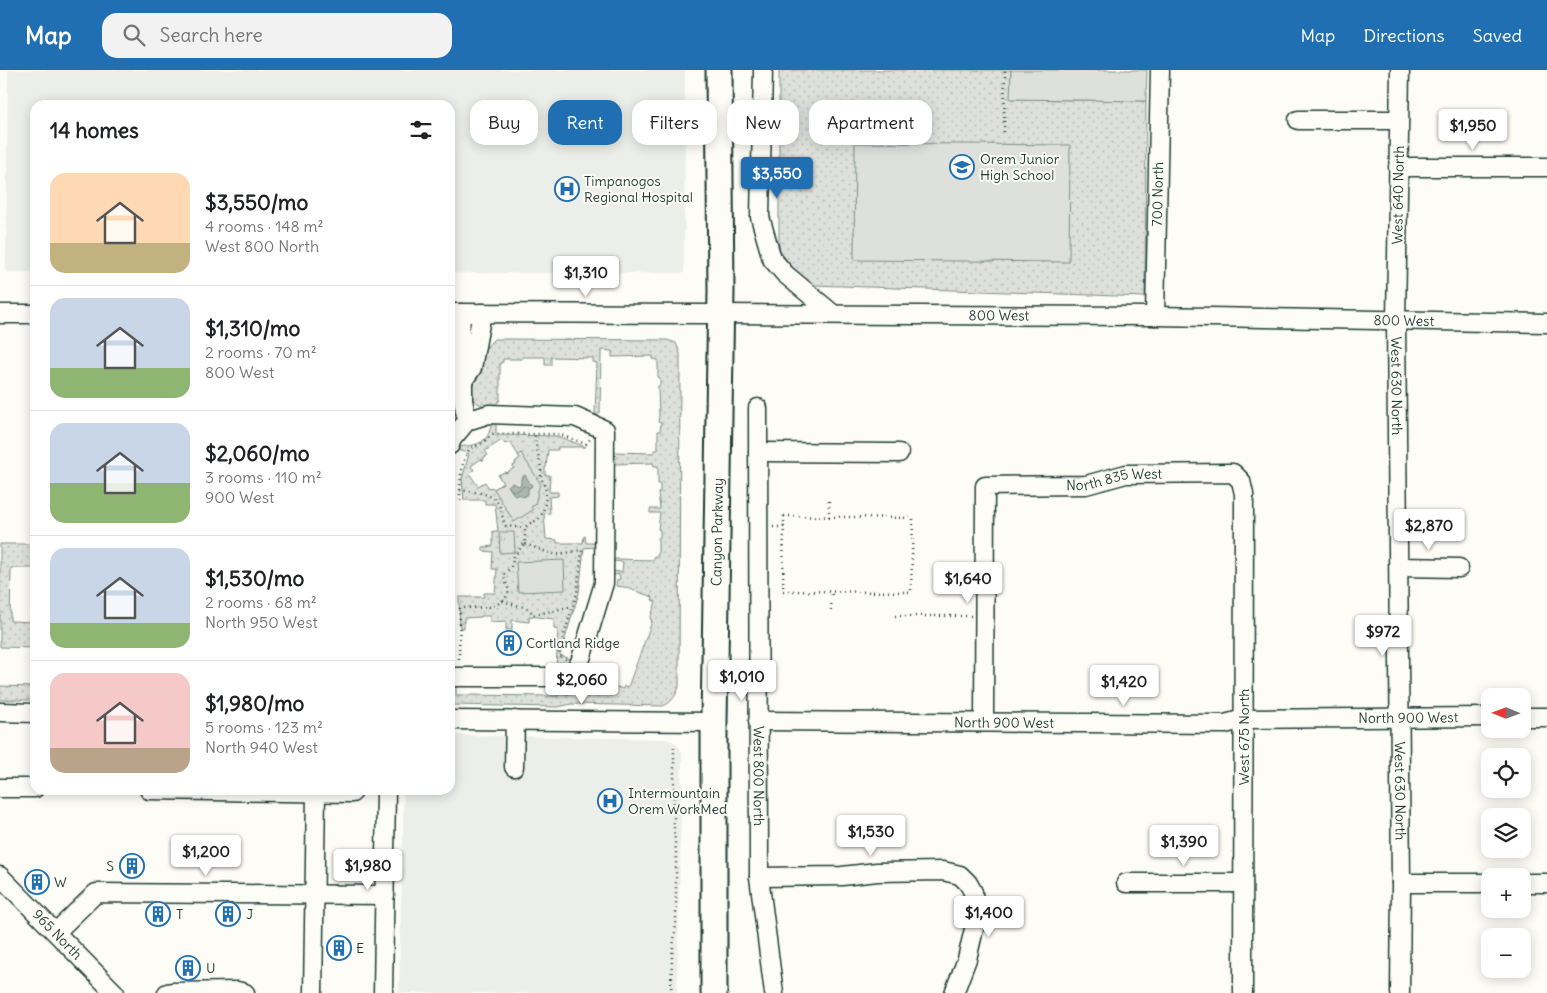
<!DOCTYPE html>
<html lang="en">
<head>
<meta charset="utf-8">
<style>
  :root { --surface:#fff; --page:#f2f2f2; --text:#202124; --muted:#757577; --line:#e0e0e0; --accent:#1f6fb2 }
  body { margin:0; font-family:Delius,sans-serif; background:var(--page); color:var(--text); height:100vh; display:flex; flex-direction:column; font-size:19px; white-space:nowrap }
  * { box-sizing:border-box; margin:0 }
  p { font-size:16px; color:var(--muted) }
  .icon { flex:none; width:28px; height:28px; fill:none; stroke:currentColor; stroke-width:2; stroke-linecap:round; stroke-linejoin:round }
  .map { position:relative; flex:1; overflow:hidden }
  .side { position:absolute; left:30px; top:30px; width:425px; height:695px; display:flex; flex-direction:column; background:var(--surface); border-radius:15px; box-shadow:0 2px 12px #0003 }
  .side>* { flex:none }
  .guide { position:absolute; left:470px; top:30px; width:475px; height:45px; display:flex; gap:10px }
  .needle { width:32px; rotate:271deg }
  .fabs { position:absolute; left:1481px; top:618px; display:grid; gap:10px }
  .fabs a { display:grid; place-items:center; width:50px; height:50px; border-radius:10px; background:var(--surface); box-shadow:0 2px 12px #0003; font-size:25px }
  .price { position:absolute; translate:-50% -42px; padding:0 11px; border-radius:5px; background:#fff; color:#222; font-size:16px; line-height:32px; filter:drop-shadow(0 1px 2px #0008) }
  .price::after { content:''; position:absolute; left:50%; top:30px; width:15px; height:11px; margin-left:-8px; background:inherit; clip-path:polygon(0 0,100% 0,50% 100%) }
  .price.selected { background:var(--accent); color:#fff }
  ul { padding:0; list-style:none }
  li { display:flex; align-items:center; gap:15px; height:125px; padding:0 20px }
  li+li { border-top:1px solid var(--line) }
  li span { display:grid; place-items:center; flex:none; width:140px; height:100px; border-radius:15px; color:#555 }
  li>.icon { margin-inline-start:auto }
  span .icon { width:60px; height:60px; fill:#fffc; stroke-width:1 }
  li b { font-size:21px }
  h2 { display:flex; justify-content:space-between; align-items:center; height:60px; padding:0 20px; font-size:21px }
  .pill { padding:0 18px; border-radius:15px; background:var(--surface); box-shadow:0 2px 12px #0003; font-size:18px; line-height:45px }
  .pill.selected { background:var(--accent); color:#fff }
  header { display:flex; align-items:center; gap:30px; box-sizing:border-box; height:70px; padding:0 25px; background:var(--accent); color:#fff }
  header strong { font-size:24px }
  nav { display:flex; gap:28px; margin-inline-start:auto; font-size:18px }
  .search { width:350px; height:45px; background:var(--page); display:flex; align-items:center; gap:12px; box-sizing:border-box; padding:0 18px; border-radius:15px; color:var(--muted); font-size:19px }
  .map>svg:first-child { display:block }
  .built { fill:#eceee9 }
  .grass { fill:url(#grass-dots); stroke:#7e8e88; fill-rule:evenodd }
  .park { fill:url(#park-tufts); stroke:#7e8e88 }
  .pitch { fill:#dde0db; stroke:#7e8e88 }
  .water { fill:url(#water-waves); stroke:#75877f }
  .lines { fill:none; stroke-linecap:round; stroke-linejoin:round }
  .minor-casing { stroke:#1f3d34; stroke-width:21 }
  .highway-casing { stroke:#1f3d34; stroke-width:29 }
  .path { stroke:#1f3d34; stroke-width:2.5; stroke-dasharray:1 4; stroke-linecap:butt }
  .minor { stroke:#fdfcf7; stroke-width:18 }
  .highway { stroke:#fdfcf7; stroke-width:25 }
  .labels { text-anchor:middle; stroke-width:4; stroke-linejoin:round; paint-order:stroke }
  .poi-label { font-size:14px; fill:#1f3d34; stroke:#fdfcf7; text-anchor:start }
  .street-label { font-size:14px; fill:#1f3d34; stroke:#fdfcf7 }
</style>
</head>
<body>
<header>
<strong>Map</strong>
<div class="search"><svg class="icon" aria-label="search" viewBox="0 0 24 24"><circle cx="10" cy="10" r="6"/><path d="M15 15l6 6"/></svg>Search here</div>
<nav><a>Map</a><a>Directions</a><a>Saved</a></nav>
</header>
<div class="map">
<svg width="1547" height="923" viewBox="0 0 1547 923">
  <defs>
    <pattern id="grass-dots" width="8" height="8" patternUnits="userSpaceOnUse" patternTransform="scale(1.25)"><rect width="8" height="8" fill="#dde0db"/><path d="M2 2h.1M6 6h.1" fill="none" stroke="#bdc1bd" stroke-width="1.8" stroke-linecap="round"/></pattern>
    <pattern id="park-tufts" width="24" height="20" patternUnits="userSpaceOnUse" patternTransform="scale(1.25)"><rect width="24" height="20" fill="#dde0db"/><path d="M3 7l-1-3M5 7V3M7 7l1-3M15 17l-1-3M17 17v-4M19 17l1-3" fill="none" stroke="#bdc1bd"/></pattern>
    <pattern id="water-waves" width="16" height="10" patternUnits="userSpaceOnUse" patternTransform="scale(1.25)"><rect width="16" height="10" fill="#aeb8b1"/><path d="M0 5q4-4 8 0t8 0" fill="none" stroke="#8d9791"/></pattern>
  </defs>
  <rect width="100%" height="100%" fill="#fdfcf7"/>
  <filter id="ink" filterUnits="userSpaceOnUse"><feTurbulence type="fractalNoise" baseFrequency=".02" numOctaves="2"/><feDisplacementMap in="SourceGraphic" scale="10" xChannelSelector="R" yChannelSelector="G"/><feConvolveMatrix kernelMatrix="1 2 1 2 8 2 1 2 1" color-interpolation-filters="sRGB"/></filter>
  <g filter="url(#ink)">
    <!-- built -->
    <g class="built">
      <path d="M8,0H685L684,203H450V35H35V202H6Z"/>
      <path d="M450,665L666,669L676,673L682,682L677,923H399L404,720H450Z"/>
    </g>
    <!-- grass -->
    <g class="grass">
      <path d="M779,0H1011V29L1146,31L1145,227L814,215C798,204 788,196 779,178Z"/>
      <path d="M494,269L667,270L676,273L680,283L679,617C676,626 671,633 663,636L571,634L558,637L452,635L450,633V614L456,615V625L558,626L559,615L562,614L566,625L587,615L581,606L584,604L594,606L593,609L623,619L624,616L628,617L650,557L652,550L650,549L656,532L652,530L653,527L624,517L616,516L617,510L620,509L619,504L611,506V501L622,502L623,492L613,491V489L654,490V486H658V468L660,467V460L658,459L660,443H650V439H660L658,423L660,422V414H658V396H654L653,393L614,394L613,382L654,383V380H658V361H660L661,353L658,352L659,346L658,316L660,315V308L658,307V290L653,289V286L612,287V281L601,280L600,343L597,345L595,344L597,293L593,292V288L551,287V295H545V287H522V289H503V292L500,293V330C492,342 471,335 470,321C470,313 475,310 478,304C483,296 482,286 486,278C488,275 491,272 494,269Z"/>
      <path d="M496,351V365L557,366L586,377H558V380H548L546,397H545V405H550L549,422H558V426L549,427L550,443L544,444L546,469L557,470V473H583L584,466H585L586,473H595V477L584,478L579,523L560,585L573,590C569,597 564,598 556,600L558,560L554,559V549L529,546V552L512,550V560H506V551L490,552V546H481V547L464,548V558H460L459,527H484V523H495L497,499H492L493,482L483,481V477L493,476V461H498L495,434H485V430H464L462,409L469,384L455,379C466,373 476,379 486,368C491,362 489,355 496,351ZM502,370L505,374L510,372L520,388L515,392L516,394L513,396L514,398L506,403L505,402L498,405L503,413L494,419L492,417L489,418L485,412L478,416L469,403L474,400L471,396L481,389L483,391L484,390L483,388L488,385L485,381Z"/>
      <path d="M0,474H35V498H11L10,551L35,552V578L0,577Z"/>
      <path d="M0,616L35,617V630H0Z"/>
    </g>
    <!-- park -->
    <path class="park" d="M499,462H514L515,482L500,483Z"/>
    <!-- pitch -->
    <g class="pitch">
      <path d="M1011,0H1147L1146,31L1010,29Z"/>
      <path d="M855,73L1070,75L1069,192L854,190Z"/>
      <path d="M521,383L540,413L535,435L531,437L533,440L514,452L494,419L503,413L498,405L505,402L506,403L514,398L513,396L516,394L515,392L520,388L518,385Z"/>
      <path d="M564,490L565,520L518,522L516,492Z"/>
    </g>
    <!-- water -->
    <path class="water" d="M525,405L532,416L528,419V424L523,427L519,424L515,426L508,416L512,413L519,416L521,414V408Z"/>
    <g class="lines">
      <defs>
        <g id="minor">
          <path d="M763,0L760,147L772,189L785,204L833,244"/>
          <path id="s1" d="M1400,0L1396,250L1401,813L1400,923"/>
          <path d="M1298,50H1399"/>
          <path d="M1398,97H1547"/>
          <path id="s2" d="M450,243L1155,246L1547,253"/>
          <path d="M461,243L459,297L463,311"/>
          <path d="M0,244H35"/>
          <path id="s3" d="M1155,246L1160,0"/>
          <path id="s4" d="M758,338L759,807L774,923"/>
          <path d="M450,375L452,369L467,351L463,330V311L472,298L482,243"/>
          <path d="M758,382L899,383"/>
          <path d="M1399,497L1459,498"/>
          <path d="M450,607H557L573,604L580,592L604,513L605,360L575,347L489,344L467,351"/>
          <path d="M0,642L35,643"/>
          <path d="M1522,647H1547"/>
          <path d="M450,650L714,652"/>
          <path id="s5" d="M758,651L1225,654L1244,649L1490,647"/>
          <path id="s6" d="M984,652L985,416L1086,415L1126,404L1233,403L1241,411L1244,424L1243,923"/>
          <path d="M514,697L515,650"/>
          <path d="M0,718H35"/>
          <path d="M149,720L352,723"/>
          <path id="s7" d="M0,806L115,923"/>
          <path d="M759,807L842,806L877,802L943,801L960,805L968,813L973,822L974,837V859L967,889L954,923"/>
          <path d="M1126,813H1243"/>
          <path d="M1401,813H1490"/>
          <path d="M1522,813H1547"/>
          <path d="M56,862L96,823L385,825"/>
          <path d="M167,923L172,922L237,921L245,923"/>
          <path d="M313,923L316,722"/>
          <path d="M383,923L386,720"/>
        </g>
        <g id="highway">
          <path id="s8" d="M714,923V652L721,221L719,0"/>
        </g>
      </defs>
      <!-- minor casing -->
      <use href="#minor" class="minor-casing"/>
      <!-- highway casing -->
      <use href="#highway" class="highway-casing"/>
      <!-- path -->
      <g class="path">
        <path d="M1004,62L1005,0"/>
        <path d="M460,420C471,422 492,422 498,433C502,440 502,449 506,456L525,458"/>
        <path d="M460,430C460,417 460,392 469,380C472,376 478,376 482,373C487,370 489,366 494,364H558L586,374L590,369"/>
        <path d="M784,446L913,448L911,522L783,521Z"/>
        <path d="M829,447V428"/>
        <path d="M773,457H784"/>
        <path d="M525,474L555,485L582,480L577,523L559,581V586L566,589"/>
        <path d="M503,530C515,538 523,532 534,545L573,536"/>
        <path d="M831,540L832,521"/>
        <path d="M895,546H971"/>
        <path d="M459,589L460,538L493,537L502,531L508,525L509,520L504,508L505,504L511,497L514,486L525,473V458C529,451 536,453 540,447C545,440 547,425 545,416C544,414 542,412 542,410C540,406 541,402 541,398C539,386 535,375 535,364"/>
        <path d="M671,923L672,885L676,855V782L674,759V677"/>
      </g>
      <!-- minor -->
      <use href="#minor" class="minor"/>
      <!-- highway -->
      <use href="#highway" class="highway"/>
    </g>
  </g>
  <!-- icons -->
  <defs>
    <symbol id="school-ring" viewBox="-11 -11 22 22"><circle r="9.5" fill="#fdfcf7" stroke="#1f6fb2" stroke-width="1.5"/><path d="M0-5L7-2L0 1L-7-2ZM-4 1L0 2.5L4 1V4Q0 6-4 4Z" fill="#1f6fb2"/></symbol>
    <symbol id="hospital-ring" viewBox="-11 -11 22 22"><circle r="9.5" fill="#fdfcf7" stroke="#1f6fb2" stroke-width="1.5"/><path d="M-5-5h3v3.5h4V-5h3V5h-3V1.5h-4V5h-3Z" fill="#1f6fb2"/></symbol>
    <symbol id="building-ring" viewBox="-11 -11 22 22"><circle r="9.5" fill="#fdfcf7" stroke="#1f6fb2" stroke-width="1.5"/><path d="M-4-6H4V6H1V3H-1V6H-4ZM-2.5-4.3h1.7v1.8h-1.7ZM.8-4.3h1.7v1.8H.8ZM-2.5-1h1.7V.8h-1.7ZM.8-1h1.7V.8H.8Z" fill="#1f6fb2"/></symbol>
  </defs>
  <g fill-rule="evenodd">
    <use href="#school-ring" x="948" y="83" width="28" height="28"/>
    <use href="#hospital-ring" x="553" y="105" width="28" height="28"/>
    <use href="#building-ring" x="495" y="559" width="28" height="28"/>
    <use href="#hospital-ring" x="596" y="717" width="28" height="28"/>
    <use href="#building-ring" x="118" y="782" width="28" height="28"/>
    <use href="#building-ring" x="23" y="798" width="28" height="28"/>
    <use href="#building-ring" x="144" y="830" width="28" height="28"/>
    <use href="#building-ring" x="214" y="830" width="28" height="28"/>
    <use href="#building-ring" x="325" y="864" width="28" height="28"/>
    <use href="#building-ring" x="174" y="884" width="28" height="28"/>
  </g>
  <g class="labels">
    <!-- poi labels -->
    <g class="poi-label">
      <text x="980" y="94">Orem Junior<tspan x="980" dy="16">High School</tspan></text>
      <text x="584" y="116">Timpanogos<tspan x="584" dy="16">Regional Hospital</tspan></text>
      <text x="526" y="578">Cortland Ridge</text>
      <text x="628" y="728">Intermountain<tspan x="628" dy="16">Orem WorkMed</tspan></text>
      <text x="114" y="801" text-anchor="end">S</text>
      <text x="54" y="817">W</text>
      <text x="176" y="849">T</text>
      <text x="246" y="849">J</text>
      <text x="356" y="883">E</text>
      <text x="206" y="903">U</text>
    </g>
    <!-- street labels -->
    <g class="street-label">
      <text dy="5" stroke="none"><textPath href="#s3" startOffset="122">700 North</textPath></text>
      <text transform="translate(1398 125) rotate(-89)" y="5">West 640 North</text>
      <text dy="5" stroke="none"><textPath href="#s2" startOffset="549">800 West</textPath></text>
      <text dy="5" stroke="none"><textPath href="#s2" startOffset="954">800 West</textPath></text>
      <text dy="5" stroke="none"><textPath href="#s1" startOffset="316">West 630 North</textPath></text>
      <text dy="5" stroke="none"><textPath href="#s6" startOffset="366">North 835 West</textPath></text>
      <text dy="5" stroke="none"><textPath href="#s8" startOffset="461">Canyon Parkway</textPath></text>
      <text dy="5" stroke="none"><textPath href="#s5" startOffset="651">North 900 West</textPath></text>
      <text dy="5" stroke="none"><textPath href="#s5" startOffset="246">North 900 West</textPath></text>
      <text transform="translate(1244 667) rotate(-90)" y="5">West 675 North</text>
      <text dy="5" stroke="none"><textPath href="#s4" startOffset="368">West 800 North</textPath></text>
      <text dy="5" stroke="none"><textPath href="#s1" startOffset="721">West 630 North</textPath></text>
      <text dy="5" stroke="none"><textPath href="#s7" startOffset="82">965 North</textPath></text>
    </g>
  </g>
</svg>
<div class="fabs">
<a><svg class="needle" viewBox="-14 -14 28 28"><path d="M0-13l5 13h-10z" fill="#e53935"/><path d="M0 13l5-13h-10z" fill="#757577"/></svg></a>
<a><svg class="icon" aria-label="locate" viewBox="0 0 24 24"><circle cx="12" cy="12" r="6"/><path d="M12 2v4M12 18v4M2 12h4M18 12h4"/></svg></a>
<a><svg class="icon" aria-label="layers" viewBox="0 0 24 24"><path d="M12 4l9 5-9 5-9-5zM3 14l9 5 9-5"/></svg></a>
<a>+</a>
<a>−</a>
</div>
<b class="price" style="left:1473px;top:81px">$1,950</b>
<b class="price selected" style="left:777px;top:129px">$3,550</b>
<b class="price" style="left:586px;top:228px">$1,310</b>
<b class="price" style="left:1429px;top:481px">$2,870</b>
<b class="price" style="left:968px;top:534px">$1,640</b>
<b class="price" style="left:1383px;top:587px">$972</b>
<b class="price" style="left:742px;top:632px">$1,010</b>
<b class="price" style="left:582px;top:635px">$2,060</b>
<b class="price" style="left:1124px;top:637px">$1,420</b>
<b class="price" style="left:871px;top:787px">$1,530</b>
<b class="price" style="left:1184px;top:797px">$1,390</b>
<b class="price" style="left:206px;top:807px">$1,200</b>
<b class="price" style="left:368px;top:821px">$1,980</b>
<b class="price" style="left:989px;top:868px">$1,400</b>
<div class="guide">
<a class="pill">Buy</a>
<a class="pill selected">Rent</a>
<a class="pill">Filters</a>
<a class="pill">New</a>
<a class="pill">Apartment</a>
</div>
<section class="side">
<h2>14 homes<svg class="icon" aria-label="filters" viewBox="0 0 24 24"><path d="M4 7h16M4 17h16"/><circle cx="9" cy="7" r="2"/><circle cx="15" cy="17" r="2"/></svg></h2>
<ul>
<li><span style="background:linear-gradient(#ffd9b3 70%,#c2b280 0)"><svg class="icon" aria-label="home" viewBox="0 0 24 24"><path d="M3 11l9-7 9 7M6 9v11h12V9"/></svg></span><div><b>$3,550/mo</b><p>4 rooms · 148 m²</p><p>West 800 North</p></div></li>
<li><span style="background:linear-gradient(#c9d6e8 70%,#8fb573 0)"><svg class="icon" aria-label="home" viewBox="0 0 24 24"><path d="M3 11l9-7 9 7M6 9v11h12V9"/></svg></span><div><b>$1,310/mo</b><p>2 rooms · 70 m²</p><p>800 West</p></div></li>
<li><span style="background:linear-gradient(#c9d6e8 60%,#8fb573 0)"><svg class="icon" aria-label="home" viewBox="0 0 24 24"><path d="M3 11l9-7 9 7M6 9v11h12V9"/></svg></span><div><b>$2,060/mo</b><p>3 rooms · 110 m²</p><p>900 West</p></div></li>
<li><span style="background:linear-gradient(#c9d6e8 75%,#8fb573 0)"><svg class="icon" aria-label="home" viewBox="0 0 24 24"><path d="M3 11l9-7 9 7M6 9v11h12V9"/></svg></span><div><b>$1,530/mo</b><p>2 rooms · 68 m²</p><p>North 950 West</p></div></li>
<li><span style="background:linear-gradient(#f6c9c9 75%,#b9a48a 0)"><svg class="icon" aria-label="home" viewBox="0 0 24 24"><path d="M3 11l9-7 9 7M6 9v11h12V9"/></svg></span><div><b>$1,980/mo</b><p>5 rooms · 123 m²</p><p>North 940 West</p></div></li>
</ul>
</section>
</div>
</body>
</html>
